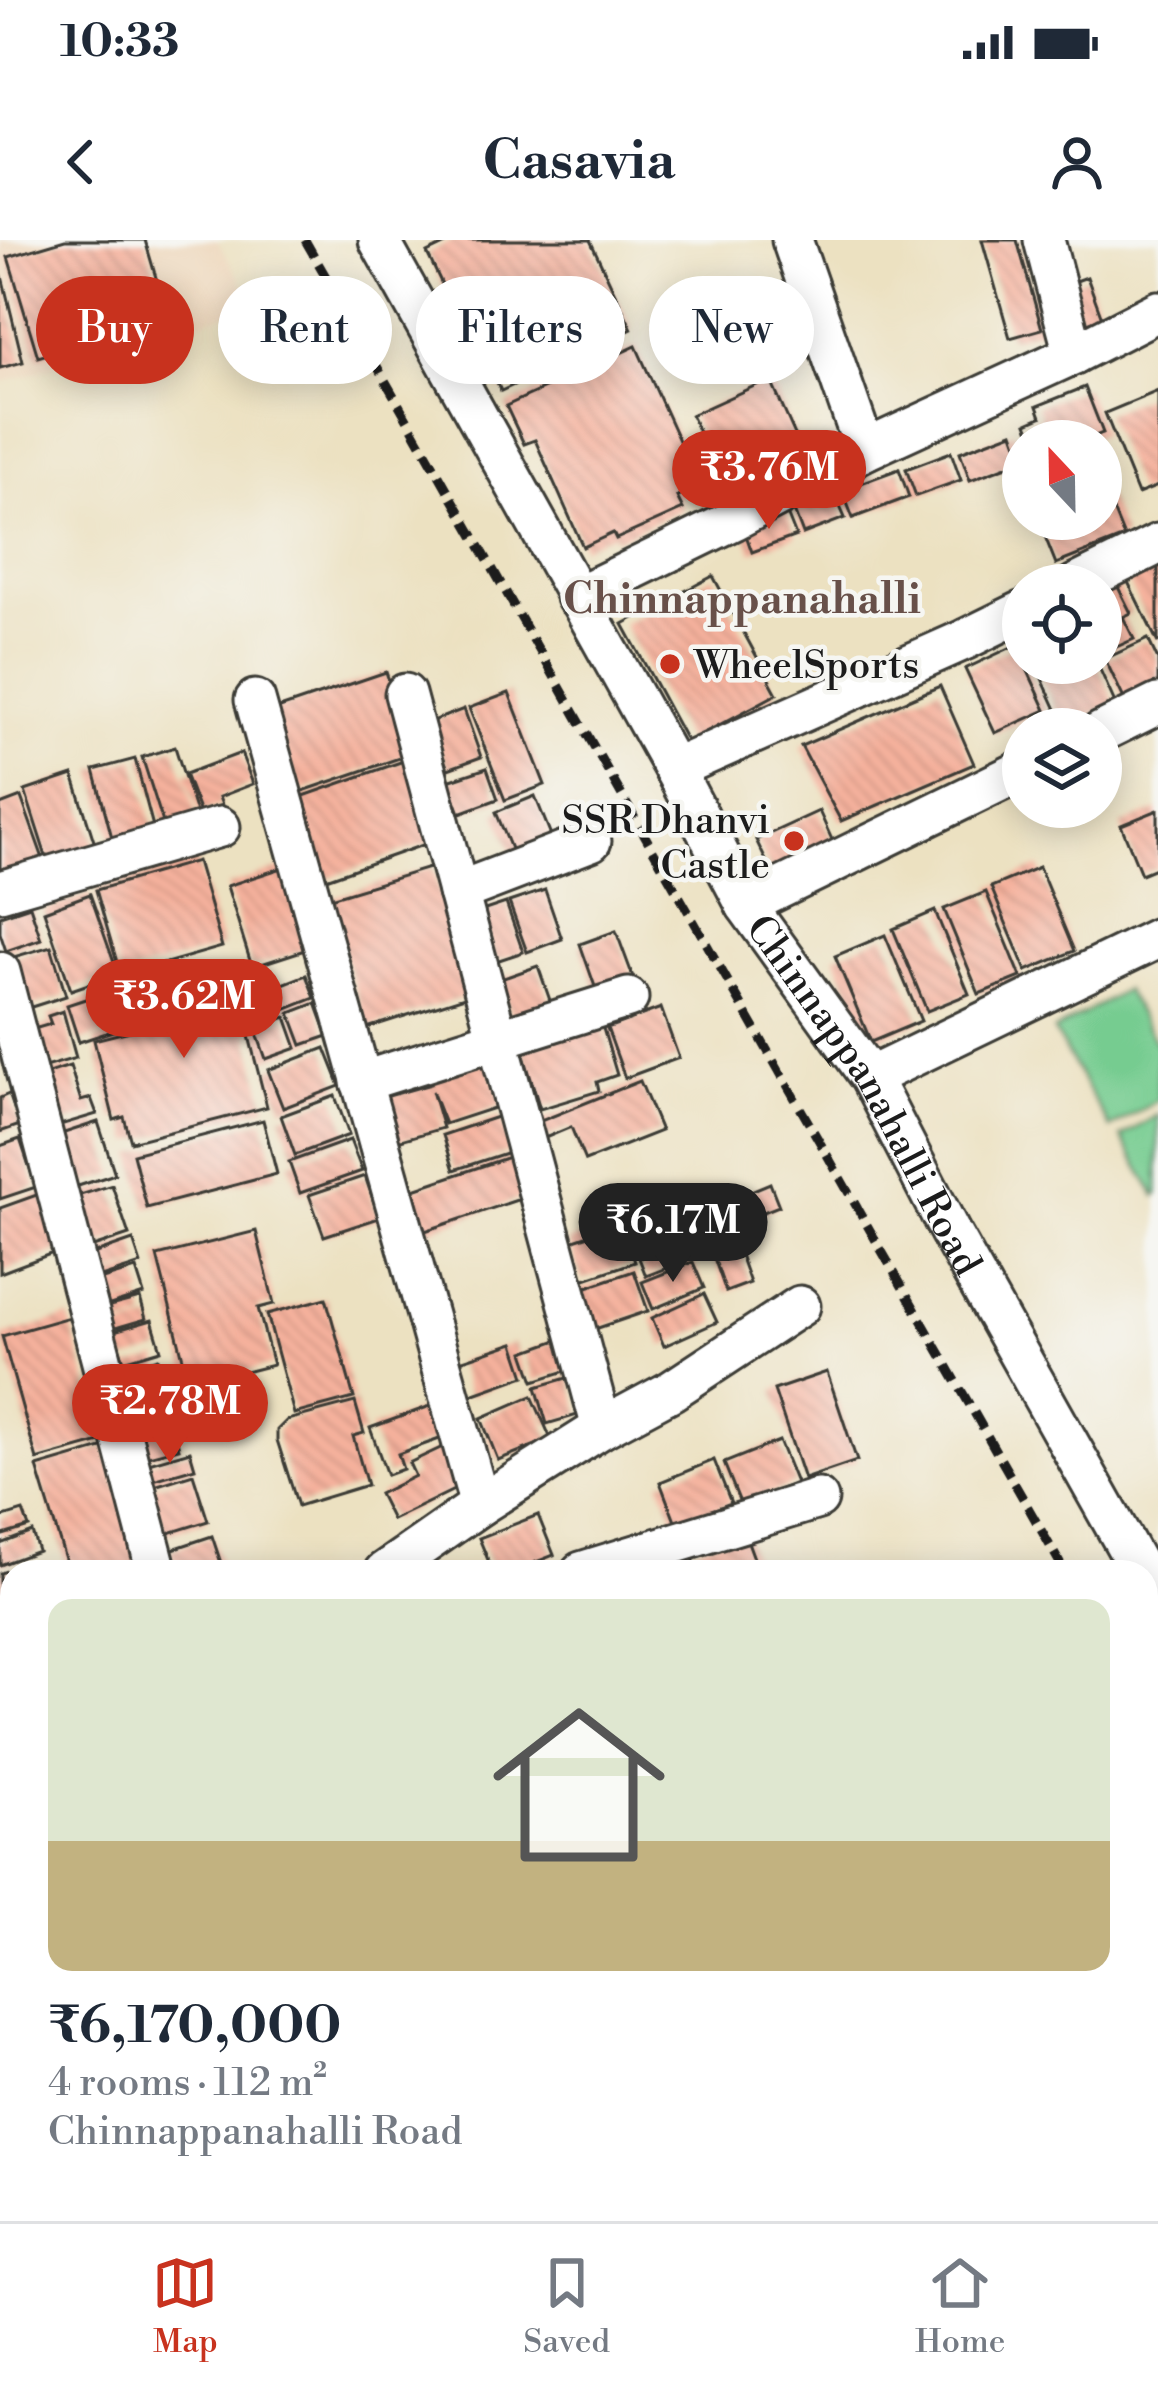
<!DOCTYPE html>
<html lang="en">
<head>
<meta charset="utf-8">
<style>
  :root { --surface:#fff; --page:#f2f2f3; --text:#1f2937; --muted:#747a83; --line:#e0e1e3; --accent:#c8321e }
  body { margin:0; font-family:"Libre Bodoni",serif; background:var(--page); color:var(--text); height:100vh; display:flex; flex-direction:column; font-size:45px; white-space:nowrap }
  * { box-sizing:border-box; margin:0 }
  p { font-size:39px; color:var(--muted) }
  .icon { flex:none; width:66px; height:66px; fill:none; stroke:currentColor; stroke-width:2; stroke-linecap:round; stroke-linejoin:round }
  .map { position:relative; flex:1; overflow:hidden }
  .sheet { position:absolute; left:0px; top:1320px; width:1158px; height:663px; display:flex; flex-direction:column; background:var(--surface); border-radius:36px 36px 0 0; box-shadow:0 6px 30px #0003 }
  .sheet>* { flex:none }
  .banner { position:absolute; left:36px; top:36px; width:1086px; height:108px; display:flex; gap:24px }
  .needle { width:78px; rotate:338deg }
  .buttons { position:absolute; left:1002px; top:180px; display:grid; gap:24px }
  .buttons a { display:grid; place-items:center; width:120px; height:120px; border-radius:50%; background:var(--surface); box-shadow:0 6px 30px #0003; font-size:60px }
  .price { position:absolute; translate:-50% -102px; padding:0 27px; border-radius:42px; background:var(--accent); color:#fff; font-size:39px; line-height:78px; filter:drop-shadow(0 3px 6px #0008) }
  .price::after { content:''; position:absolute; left:50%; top:72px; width:36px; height:27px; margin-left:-18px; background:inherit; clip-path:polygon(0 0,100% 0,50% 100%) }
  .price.selected { background:#222; color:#fff }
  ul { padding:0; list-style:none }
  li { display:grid; align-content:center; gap:24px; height:636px; padding:0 48px }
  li+li { border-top:3px solid var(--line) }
  li span { display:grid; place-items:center; height:372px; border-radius:24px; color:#555 }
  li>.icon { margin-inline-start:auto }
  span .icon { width:216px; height:216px; fill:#fffc; stroke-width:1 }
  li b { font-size:51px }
  .pill { padding:0 42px; border-radius:54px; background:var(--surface); box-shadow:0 6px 30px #0003; font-size:42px; line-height:108px }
  .pill.selected { background:var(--accent); color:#fff }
  .status { display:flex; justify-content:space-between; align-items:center; height:84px; padding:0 60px; background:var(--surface); direction:ltr }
  .status svg { height:33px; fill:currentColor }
  header { display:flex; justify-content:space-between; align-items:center; height:156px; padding:0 48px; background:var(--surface); font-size:54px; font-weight:700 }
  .menu { display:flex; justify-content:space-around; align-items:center; height:168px; border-top:3px solid var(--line); background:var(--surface); font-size:33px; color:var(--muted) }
  .menu a { display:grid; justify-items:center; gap:6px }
  .menu .selected { color:var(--accent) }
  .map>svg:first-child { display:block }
  .built { fill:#eed7bb }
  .green { fill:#76cc90; stroke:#497456; stroke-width:3 }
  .building { fill:url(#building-back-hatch) }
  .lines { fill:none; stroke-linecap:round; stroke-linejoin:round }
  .minor-casing { stroke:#3b3a35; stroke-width:45 }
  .minor { stroke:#fff; stroke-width:39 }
  .rail { stroke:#1c1c1c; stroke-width:9; stroke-dasharray:18 9; stroke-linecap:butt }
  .poi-dot { fill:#c8321e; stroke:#f6f6f2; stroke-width:4.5 }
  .labels { text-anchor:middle; stroke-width:9; stroke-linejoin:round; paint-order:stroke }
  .poi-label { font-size:39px; fill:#1c1c1c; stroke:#f6f6f2; text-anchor:start }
  .street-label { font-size:39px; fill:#1c1c1c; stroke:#f6f6f2 }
  .neighbourhood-label { font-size:42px; font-weight:bold; fill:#685049; stroke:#f6f6f2 }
</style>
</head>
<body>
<div class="status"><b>10:33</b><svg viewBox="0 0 49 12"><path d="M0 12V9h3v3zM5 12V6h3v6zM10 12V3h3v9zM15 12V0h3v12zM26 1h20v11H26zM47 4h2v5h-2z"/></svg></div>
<header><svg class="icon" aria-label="back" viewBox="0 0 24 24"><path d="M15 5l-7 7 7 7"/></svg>Casavia<svg class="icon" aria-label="person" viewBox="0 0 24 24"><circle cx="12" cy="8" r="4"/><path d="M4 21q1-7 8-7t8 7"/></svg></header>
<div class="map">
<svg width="1158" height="1981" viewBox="0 0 1158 1981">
  <defs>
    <pattern id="building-back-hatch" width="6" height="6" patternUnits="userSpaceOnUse" patternTransform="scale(3)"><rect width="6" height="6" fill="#f5b19c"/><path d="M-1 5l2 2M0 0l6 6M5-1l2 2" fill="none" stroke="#d19886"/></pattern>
  </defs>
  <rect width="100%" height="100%" fill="#f6f6f2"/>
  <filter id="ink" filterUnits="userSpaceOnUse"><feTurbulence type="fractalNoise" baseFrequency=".00833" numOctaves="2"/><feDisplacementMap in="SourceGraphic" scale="24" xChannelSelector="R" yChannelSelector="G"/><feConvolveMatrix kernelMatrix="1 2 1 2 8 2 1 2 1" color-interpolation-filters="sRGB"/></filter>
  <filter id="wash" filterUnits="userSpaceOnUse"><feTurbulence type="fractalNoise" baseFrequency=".004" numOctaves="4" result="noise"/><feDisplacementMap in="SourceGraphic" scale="48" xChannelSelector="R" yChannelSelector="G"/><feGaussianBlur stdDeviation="2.7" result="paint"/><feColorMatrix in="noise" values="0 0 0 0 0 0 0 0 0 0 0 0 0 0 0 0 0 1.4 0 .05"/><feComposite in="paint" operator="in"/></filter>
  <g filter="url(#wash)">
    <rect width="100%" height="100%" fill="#ece1c1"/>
    <!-- built -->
    <path class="built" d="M0,0H217L255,65L0,143Z"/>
    <!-- green -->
    <g class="green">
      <path d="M1125,750L1158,806V860L1110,888L1054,791Z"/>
      <path d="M1158,875V954L1156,956L1121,897Z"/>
    </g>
    <g id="blocks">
      <!-- building -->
      <g class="building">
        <path d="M65,0H145L168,79L38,117L8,17Z"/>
        <path d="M454,0H590L632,89L501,151L468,81L461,84L427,13Z"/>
        <path d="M982,0H1017L1042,89L1010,98Z"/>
        <path d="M2,36L23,122L0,128V37Z"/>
        <path d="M1087,37L1102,78L1082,85L1068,44Z"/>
        <path d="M636,106L700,247L677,257L683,269L616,299L613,293L583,307L535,200L524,204L506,166Z"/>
        <path d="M770,139L800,206L722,242L691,175Z"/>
        <path d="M1085,147L1103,193L1083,201H1034L1027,183L1041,177L1037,166Z"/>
        <path d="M1158,151V246L1138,254L1105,173Z"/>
        <path d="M1013,192L1023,220L970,240L960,212Z"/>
        <path d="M951,212L961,240L916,256L906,229Z"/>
        <path d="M899,229L909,257L853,278L842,250Z"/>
        <path d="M1101,241L1124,297L1056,324L1038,279H1101Z"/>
        <path d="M834,253L845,278L803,294L793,268Z"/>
        <path d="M786,271L796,296L752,312L743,287Z"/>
        <path d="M1158,325V403L1127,340Z"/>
        <path d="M713,336L777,454L687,502L623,384Z"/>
        <path d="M1114,339L1131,373L1123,377L1134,399L1101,414V345Z"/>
        <path d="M1148,399L1158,420V445L1125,461L1105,419Z"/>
        <path d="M1016,405L1046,470L995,493L965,429Z"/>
        <path d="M1035,423H1097L1115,463L1064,487Z"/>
        <path d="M386,432L414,513L300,552L271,471Z"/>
        <path d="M940,446L974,524L841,581L801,506Z"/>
        <path d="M509,453L545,545L505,560L469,468Z"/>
        <path d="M464,469L481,517L448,529L430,482Z"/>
        <path d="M175,507L198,579L165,589L142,517Z"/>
        <path d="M241,513L253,544L219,557L222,565L200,573L185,534Z"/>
        <path d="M412,518L440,599L326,639L298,558Z"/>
        <path d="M135,519L156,598L115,609L94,530Z"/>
        <path d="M487,528L498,559L460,573L448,541Z"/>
        <path d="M73,535L99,617L51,632L25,551Z"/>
        <path d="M535,556L557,610L518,626L496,572Z"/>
        <path d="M21,557L45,624L0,640V565Z"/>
        <path d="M1158,570V627L1141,634L1121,585Z"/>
        <path d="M819,571L833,602L771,631L756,600Z"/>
        <path d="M197,621L222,707L121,736L96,650Z"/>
        <path d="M285,627L311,708L252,727L227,646Z"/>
        <path d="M432,627L471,755L367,788L327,659Z"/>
        <path d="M1039,627L1074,711L1026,731L991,647Z"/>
        <path d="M545,650L562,699L527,712L509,662Z"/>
        <path d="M986,652L1021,737L979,754L944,669Z"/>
        <path d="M90,654L118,734L71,750L44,671Z"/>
        <path d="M506,663L523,712L496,721L479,672Z"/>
        <path d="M30,666L41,699L6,711L0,693V676Z"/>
        <path d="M935,671L969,754L927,771L893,689Z"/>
        <path d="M616,691L636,745L599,758L580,704Z"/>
        <path d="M885,695L921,781L871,802L835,716Z"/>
        <path d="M51,706L66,756L25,769L10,718Z"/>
        <path d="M538,726L553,769L513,782L498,740Z"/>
        <path d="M232,729L267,867L131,902L124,877L114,880L94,800L162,783L153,749Z"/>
        <path d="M306,735L315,758L261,779L252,756Z"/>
        <path d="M140,741L152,778L79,802L67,765Z"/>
        <path d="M316,763L328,796L302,805L290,773Z"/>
        <path d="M661,768L679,818L625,838L607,788Z"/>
        <path d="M63,771L76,818L38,829L27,791L51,784L48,776Z"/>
        <path d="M286,777L297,808L266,819L255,788Z"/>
        <path d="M602,785L617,835L597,842L599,851L540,869L522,809Z"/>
        <path d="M325,808L340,846L283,868L268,830Z"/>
        <path d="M488,820L503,865L445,884L432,851L443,888L387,904L374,860L431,844L429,839Z"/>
        <path d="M70,826L81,861L91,858L97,874L57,886L42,835Z"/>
        <path d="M640,841L661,891L585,921L571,887L545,898L538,882Z"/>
        <path d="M9,854L20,885L0,892V858Z"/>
        <path d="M335,856L349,895L295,915L281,876Z"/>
        <path d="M500,876L512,911L454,930L443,895Z"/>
        <path d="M263,880L277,934L147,968L133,914Z"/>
        <path d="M98,882L115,934L72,948L55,896Z"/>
        <path d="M20,899L36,947L0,959V906Z"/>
        <path d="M350,900L362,931L300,953L289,922Z"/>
        <path d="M518,914L532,955L419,993L405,952Z"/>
        <path d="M365,936L379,978L324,996L309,955Z"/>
        <path d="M770,943L779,966L756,975L746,953Z"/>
        <path d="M112,945L129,995L93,1007L77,956Z"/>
        <path d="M45,952L61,1010L0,1033V968Z"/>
        <path d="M725,972L750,1043L726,1052L701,981Z"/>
        <path d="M622,984L635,1022L582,1040L568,1002Z"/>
        <path d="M256,991L274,1064L258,1068L273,1125L190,1146L157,1016Z"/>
        <path d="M686,999L693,1018L646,1036L639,1018Z"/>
        <path d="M133,1000L141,1024L95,1039L87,1016Z"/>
        <path d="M693,1022L704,1048L653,1069L642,1042Z"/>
        <path d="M136,1029L144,1054L107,1066L99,1040Z"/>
        <path d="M634,1031L648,1071L592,1090L578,1050Z"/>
        <path d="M704,1054L717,1082L664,1106L652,1078Z"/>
        <path d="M140,1058L146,1079L112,1089L106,1067Z"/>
        <path d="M326,1058L354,1158L294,1174L267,1074Z"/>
        <path d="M69,1077L104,1201L37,1220L2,1096Z"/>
        <path d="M152,1080L161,1110L124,1121L114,1091Z"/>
        <path d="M563,1098L572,1129L534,1141L524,1112Z"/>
        <path d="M514,1103L525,1136L469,1156L457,1122Z"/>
        <path d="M158,1118L172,1170L131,1182L117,1130Z"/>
        <path d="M827,1132L857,1221L804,1239L774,1150Z"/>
        <path d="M570,1137L581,1174L547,1184L536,1147Z"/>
        <path d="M532,1156L551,1199L498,1220L481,1178Z"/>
        <path d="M355,1162L364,1193L353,1196L367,1245L298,1266L277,1200V1190L287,1180Z"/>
        <path d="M433,1165L445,1197L398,1214L403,1229L387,1235L370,1188Z"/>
        <path d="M171,1178L179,1208L141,1218L133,1188Z"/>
        <path d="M779,1201L796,1243L741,1265L724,1223Z"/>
        <path d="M447,1205L466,1244L392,1280L379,1254L415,1236L409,1223Z"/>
        <path d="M105,1207L143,1332H69L37,1227Z"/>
        <path d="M190,1211L195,1228L150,1241L145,1224Z"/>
        <path d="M714,1220L731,1263L676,1284L660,1242Z"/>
        <path d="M193,1234L208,1281L166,1294L151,1247Z"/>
        <path d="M23,1271L29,1287L0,1296V1278Z"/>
        <path d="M538,1275L554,1315L511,1332H493L479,1298Z"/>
        <path d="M744,1291L759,1332H698L690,1311Z"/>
        <path d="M32,1292L38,1311L0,1325V1304Z"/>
        <path d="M212,1296L224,1332H178L170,1310Z"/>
        <path d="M28,1324L30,1332H12V1371L0,1375V1333Z"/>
        <path d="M12,1479V1534L0,1538V1483Z"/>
        <path d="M12,1545V1578L0,1582V1549Z"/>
        <path d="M1158,1659V1674L1146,1678V1663Z"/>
        <path d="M12,1673V1717L0,1722V1678Z"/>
        <path d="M1146,1708L1158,1735V1756L1146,1761Z"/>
        <path d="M12,1730V1770L0,1774V1734Z"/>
        <path d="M0,1814L11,1845L0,1849Z"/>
        <path d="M1146,1836L1158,1856V1981H1151L1146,1969Z"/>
        <path d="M12,1859V1910L0,1915V1863Z"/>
        <path d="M12,1919V1948L0,1952V1923Z"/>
        <path d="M121,1971H142L146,1981H96Z"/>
        <path d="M155,1971H213L217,1981H159Z"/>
        <path d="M218,1971H248L225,1981H222Z"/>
        <path d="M371,1971H403L408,1981H346Z"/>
        <path d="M531,1971H554L558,1981H508Z"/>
        <path d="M564,1971H611L615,1981H568Z"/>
        <path d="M619,1971H666L641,1981H623Z"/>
        <path d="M778,1971H805L809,1981H752Z"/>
        <path d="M813,1971H833L837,1981H816Z"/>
        <path d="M840,1971H862L865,1981H844Z"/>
        <path d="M923,1971H943L947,1981H908L907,1977Z"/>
        <path d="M949,1971H967L971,1981H953Z"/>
      </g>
    </g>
  </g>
  <g filter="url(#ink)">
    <use href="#blocks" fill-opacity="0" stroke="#3b3a35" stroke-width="3"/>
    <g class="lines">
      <defs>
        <g id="minor">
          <path id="s1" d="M379,0L674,529L746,665L870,837L950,992L1141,1332"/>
          <path d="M792,0L865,210"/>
          <path d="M1044,0L1074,114"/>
          <path d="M1075,345L1158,304"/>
          <path d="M576,357L734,280L865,210L1074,114L1158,71"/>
          <path d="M405,454L602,1188"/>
          <path d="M255,460L480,1265"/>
          <path d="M1101,492L1158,464"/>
          <path d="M674,529L964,400L1023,371"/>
          <path d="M0,651L220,587"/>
          <path d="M458,652L591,601"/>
          <path d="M746,665L1023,530"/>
          <path d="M0,732L157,1332"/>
          <path d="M870,837L1158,698"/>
          <path d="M361,842L628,758"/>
          <path d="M384,1332L480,1265L602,1188L671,1151L800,1066"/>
          <path d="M581,1332L818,1259"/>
          <path d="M1146,1341L1158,1362"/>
          <path d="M0,1389L12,1429"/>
          <path d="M0,1624L12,1614"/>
          <path d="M1146,1696L1158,1692"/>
          <path d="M0,1799L12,1795"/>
          <path d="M0,1920L12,1917"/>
          <path d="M447,1971L451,1981"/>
          <path d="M272,1981L302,1971"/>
          <path d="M683,1981L713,1971"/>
        </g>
      </defs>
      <!-- minor casing -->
      <use href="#minor" class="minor-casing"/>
      <!-- minor -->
      <use href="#minor" class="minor"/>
      <!-- rail -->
      <g class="rail">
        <path d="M305,0L1065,1332"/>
        <path d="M1146,1474L1158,1495"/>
      </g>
    </g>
  </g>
  <!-- markers -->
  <g class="poi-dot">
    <circle cx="670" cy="424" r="12"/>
    <circle cx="794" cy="601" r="12"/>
  </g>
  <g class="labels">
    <!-- poi labels -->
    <g class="poi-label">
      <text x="694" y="438">WheelSports</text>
      <text x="770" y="593" text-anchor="end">SSR Dhanvi<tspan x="770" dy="45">Castle</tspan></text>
    </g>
    <!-- street labels -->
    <g class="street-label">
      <text dy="14" stroke="none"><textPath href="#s1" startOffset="984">Chinnappanahalli Road</textPath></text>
    </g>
    <!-- neighbourhood labels -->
    <g class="neighbourhood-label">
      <text x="742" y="373">Chinnappanahalli</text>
    </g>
  </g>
</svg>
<div class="buttons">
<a><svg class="needle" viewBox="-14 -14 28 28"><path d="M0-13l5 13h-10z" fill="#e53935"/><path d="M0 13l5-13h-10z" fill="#747a83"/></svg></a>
<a><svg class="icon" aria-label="locate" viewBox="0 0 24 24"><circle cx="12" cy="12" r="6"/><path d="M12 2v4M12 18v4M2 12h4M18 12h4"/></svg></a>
<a><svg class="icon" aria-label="layers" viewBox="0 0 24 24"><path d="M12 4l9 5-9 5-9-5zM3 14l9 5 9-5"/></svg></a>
</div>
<b class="price" style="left:769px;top:292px">₹3.76M</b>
<b class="price" style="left:184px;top:821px">₹3.62M</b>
<b class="price selected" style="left:673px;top:1045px">₹6.17M</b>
<b class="price" style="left:170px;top:1226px">₹2.78M</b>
<div class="banner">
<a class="pill selected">Buy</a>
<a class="pill">Rent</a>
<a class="pill">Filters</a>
<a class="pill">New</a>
</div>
<section class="sheet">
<ul>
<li><span style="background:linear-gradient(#dfe7d0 65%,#c2b280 0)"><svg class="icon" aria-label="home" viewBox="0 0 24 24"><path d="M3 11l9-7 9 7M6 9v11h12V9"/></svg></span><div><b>₹6,170,000</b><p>4 rooms · 112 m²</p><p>Chinnappanahalli Road</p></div></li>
</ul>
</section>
</div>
<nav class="menu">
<a class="selected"><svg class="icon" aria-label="map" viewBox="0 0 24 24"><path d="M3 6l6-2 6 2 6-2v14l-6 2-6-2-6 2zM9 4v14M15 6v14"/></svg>Map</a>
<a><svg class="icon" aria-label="saved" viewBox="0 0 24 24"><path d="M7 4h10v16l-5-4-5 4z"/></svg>Saved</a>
<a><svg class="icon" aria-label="home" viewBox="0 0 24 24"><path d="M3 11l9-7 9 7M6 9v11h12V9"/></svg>Home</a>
</nav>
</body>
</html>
